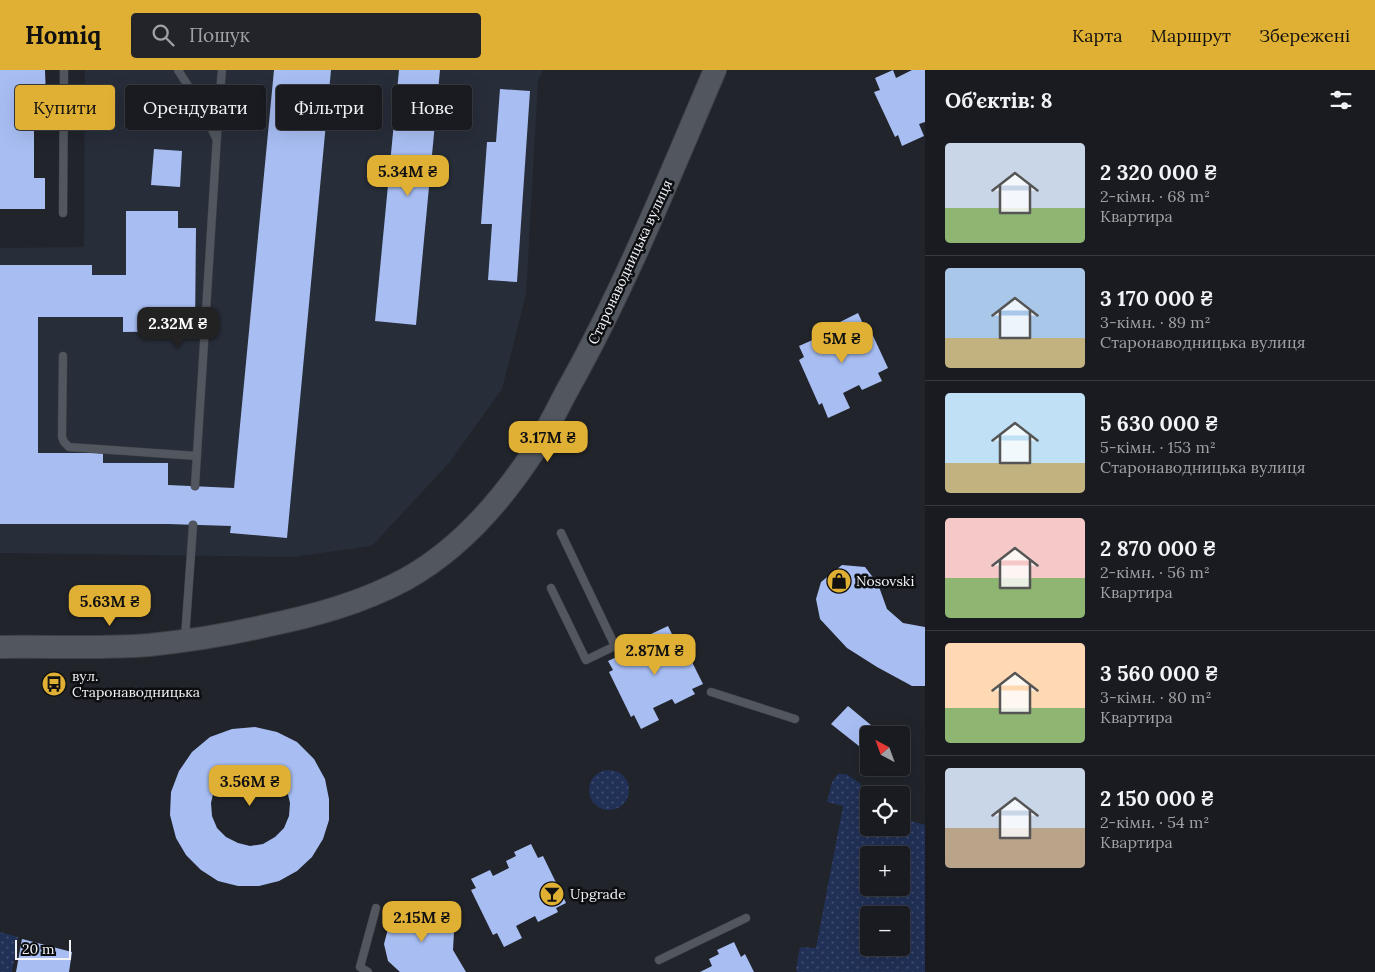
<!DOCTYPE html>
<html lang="uk">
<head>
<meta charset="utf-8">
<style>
  :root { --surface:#191b20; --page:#222429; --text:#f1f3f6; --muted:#9fa1a5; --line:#37393e; --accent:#e0b034 }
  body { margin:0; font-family:Lora,serif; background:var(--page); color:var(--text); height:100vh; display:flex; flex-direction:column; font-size:19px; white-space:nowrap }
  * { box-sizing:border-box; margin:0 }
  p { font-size:16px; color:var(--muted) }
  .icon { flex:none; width:28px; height:28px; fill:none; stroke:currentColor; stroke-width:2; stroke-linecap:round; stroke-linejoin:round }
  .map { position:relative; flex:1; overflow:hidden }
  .details { display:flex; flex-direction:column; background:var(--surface); width:450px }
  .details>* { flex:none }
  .guide { position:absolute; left:15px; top:15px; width:475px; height:45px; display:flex; gap:10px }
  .needle { width:32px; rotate:319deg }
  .controls { position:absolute; left:860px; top:656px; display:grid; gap:10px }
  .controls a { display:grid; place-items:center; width:50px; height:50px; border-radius:5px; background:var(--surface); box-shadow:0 5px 20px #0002,0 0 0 1px var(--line); font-size:25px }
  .scale { position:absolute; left:15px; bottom:12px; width:56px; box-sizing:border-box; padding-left:5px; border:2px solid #f1f3f8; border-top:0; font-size:14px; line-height:18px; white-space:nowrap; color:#f1f3f8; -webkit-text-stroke:4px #0c0e10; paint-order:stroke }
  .price { position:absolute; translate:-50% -42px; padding:0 11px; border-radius:10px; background:var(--accent); color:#111; font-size:16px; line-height:32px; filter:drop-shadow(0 1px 2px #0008) }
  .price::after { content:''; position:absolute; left:50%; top:30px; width:15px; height:11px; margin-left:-8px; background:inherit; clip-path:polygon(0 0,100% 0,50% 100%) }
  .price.on { background:#222; color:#fff }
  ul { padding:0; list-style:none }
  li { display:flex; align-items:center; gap:15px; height:125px; padding:0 20px }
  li+li { border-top:1px solid var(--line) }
  li span { display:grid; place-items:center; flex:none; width:140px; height:100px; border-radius:5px; color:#555 }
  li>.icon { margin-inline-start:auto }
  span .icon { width:60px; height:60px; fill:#fffc; stroke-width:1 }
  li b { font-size:21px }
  h2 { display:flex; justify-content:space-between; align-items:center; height:60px; padding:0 20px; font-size:21px }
  .pill { padding:0 18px; border-radius:5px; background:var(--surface); box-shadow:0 5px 20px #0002,0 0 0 1px var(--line); font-size:18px; line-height:45px }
  .pill.on { background:var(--accent); color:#111 }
  header { display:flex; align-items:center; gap:30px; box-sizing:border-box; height:70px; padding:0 25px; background:var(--accent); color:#111 }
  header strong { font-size:24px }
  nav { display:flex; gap:28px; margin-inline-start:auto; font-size:18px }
  .search { width:350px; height:45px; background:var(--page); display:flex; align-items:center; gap:12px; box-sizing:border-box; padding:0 18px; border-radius:5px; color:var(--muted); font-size:19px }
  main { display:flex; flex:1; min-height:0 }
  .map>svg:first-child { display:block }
  .built { fill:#272d39 }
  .green { fill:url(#green-dots); fill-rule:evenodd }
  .building { fill:#a8bef3; fill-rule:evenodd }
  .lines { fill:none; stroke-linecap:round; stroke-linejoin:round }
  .lane-casing { stroke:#3e4045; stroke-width:9 }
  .secondary-casing { stroke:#3e4045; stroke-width:24 }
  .lane { stroke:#52565e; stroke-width:8 }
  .secondary { stroke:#52565e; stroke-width:22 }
  .labels { text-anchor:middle; stroke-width:5; stroke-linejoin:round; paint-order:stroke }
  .street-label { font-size:14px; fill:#f1f3f8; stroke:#0c0e10 }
  .poi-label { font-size:14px; fill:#f1f3f8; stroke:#0c0e10; text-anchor:start }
</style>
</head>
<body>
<header>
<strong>Homiq</strong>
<div class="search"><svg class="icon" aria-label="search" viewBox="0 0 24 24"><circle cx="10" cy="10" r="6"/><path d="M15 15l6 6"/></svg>Пошук</div>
<nav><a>Карта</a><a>Маршрут</a><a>Збережені</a></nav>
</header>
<main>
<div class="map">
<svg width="925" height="902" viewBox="0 0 925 902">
  <defs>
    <pattern id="green-dots" width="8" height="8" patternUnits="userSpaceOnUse" patternTransform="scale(1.25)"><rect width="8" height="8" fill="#213056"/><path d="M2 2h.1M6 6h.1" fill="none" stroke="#424e6f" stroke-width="1.8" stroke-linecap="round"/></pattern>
  </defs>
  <rect width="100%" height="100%" fill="#21242b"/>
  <!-- built -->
  <path class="built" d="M85,0H543L538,11L526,225L502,319L450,392L372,476L292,487L0,483V178L84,177Z"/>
  <!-- green -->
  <g class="green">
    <circle cx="609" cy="720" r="20"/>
    <path d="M838,704H846L861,714L859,728L869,733V758H901V748L925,755V902H797L796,899L800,877L816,878L843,736L827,732L832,712ZM869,785H901V818H869ZM869,845H901V878H869Z"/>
    <path d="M0,862L18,867L12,902H0Z"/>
  </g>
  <!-- building -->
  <g class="building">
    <path d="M0,0H45L46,28H34V108H45V139H0Z"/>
    <path d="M274,0H331L287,468L230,463L231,456L168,454H0V195H92V205H126V141H178V158H196L195,261L123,262V247H38V383H103V393H168V415L234,418Z"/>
    <path d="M399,0H440L416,255L375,251Z"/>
    <path d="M893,0L896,8L912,0H925V52L919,54L924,66L902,76L898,65L895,67L874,22L880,20L875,8Z"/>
    <path d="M500,19L530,21L517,212L488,210L492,154H481L487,72H496Z"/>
    <path d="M154,79L182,81L180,117L151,115Z"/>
    <path d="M858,243L864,256L868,255L888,298L878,303L882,311L862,320L859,315L843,323L850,338L828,348L822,333L819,335L799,290L804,287L799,276L817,268L820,276L836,268L832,260L842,255L840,252Z"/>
    <path d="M842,495L865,497L878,514L887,539L903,553L925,557V616H912L877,597L847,578L820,549L816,529L821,512Z"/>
    <path d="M668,556L675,570L680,568L703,614L692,619L695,624L675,634L672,629L653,638L659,650L641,659L634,645L631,647L609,602L613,600L608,591L627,582L631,589L646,581L643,573L653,568L651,564Z"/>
    <path d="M848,636L883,665H869V684L831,654Z"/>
    <path d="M255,657L277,662L297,672L314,689L325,709L329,729V750L323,769L312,787L297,801L279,811L259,816H238L218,811L201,800L186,785L176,768L170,745L171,722L179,701L192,682L210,667L232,659ZM244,697H257L269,701L280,709L287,720L290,733L289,746L284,758L275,767L263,774L250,776L238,773L226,767L217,758L212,746L211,733L214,720L221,709L232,701Z"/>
    <path d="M531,774L538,788L543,786L566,833L556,838L558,842L538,852L535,846L516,856L522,868L504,877L497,863L493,865L471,820L476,818L471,809L490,800L493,806L509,798L506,791L516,786L514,782Z"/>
    <path d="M419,837L441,844L454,862L453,880L466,902H400L388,891L384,874L389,855L404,843Z"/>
    <path d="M22,869L72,882L69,902H16Z"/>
    <path d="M734,872L741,887L745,884L754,902H700L712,896L709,889L719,884L717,880Z"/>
  </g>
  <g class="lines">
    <defs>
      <g id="lane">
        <path d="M178,0L202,38L209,43L215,41L219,34"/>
        <path d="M203,40L216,68"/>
        <path d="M63,143L64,0"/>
        <path d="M63,286L62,367L64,372L69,377L197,386"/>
        <path d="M195,416L219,34L222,0"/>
        <path d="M551,518L586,590L615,576L561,463"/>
        <path d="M185,568L193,455"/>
        <path d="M711,622L795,649"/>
        <path d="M659,890L746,848"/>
        <path d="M368,902L360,897L376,838"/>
      </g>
      <path id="secondary" d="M0,577C49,576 99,579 149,575C188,571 227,565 265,556C313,546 362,533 406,509C458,480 499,434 532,384C546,363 557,339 569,317C626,215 669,107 715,0"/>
    </defs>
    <!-- lane casing -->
    <use href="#lane" class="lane-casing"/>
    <!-- secondary casing -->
    <use href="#secondary" class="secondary-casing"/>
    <!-- lane -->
    <use href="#lane" class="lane"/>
    <!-- secondary -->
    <use href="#secondary" class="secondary"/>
  </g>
  <!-- icons -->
  <defs>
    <symbol id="shop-disc" viewBox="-11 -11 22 22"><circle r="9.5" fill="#e0b034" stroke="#0c0e10"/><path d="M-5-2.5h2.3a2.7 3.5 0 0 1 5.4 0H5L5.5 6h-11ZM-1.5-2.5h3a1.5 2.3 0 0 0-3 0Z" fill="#111"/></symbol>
    <symbol id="bus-disc" viewBox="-11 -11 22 22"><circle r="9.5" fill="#e0b034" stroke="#0c0e10"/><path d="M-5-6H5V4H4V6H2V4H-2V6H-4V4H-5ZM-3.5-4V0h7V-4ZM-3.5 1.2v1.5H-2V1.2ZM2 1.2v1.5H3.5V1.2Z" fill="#111"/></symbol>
    <symbol id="bar-disc" viewBox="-11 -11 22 22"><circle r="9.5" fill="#e0b034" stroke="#0c0e10"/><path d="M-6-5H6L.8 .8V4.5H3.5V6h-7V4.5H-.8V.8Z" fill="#111"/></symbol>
  </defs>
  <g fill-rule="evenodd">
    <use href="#shop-disc" x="825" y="497" width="28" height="28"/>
    <use href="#bus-disc" x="40" y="600" width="28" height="28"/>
    <use href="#bar-disc" x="538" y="810" width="28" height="28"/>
  </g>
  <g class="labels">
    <!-- street labels -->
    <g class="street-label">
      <text transform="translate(630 192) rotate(-65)" y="5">Старонаводницька вулиця</text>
    </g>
    <!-- poi labels -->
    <g class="poi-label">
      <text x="856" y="516">Nosovski</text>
      <text x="72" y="611">вул.<tspan x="72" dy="16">Старонаводницька</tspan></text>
      <text x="570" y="829">Upgrade</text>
    </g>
  </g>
</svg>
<div class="controls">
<a><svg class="needle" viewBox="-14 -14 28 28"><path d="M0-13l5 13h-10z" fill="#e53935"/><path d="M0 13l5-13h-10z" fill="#9fa1a5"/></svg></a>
<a><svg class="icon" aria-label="locate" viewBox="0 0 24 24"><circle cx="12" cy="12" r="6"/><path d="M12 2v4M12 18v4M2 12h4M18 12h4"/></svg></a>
<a>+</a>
<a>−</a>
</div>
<div class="scale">20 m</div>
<b class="price" style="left:408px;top:127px">5.34M ₴</b>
<b class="price on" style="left:178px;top:279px">2.32M ₴</b>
<b class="price" style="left:842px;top:294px">5M ₴</b>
<b class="price" style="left:548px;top:393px">3.17M ₴</b>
<b class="price" style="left:110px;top:557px">5.63M ₴</b>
<b class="price" style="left:655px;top:606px">2.87M ₴</b>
<b class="price" style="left:250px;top:737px">3.56M ₴</b>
<b class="price" style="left:422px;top:873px">2.15M ₴</b>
<div class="guide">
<a class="pill on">Купити</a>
<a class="pill">Орендувати</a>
<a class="pill">Фільтри</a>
<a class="pill">Нове</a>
</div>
</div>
<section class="details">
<h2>Об’єктів: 8<svg class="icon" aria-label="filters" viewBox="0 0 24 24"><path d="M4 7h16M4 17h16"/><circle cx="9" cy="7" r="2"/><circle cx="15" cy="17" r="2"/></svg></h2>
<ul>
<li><span style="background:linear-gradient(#c9d6e8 65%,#8fb573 0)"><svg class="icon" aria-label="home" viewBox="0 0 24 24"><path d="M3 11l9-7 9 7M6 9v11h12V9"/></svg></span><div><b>2 320 000 ₴</b><p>2-кімн. · 68 m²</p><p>Квартира</p></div></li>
<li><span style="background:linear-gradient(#a9c7e8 70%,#c2b280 0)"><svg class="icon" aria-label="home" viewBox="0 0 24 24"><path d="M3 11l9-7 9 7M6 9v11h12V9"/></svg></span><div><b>3 170 000 ₴</b><p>3-кімн. · 89 m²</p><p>Старонаводницька вулиця</p></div></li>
<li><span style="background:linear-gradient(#bfe0f5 70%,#c2b280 0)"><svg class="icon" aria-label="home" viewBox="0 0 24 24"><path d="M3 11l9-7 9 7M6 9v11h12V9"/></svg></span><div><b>5 630 000 ₴</b><p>5-кімн. · 153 m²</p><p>Старонаводницька вулиця</p></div></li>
<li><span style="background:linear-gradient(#f6c9c9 60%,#8fb573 0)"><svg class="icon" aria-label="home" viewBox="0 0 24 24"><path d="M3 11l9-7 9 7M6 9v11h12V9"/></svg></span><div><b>2 870 000 ₴</b><p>2-кімн. · 56 m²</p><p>Квартира</p></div></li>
<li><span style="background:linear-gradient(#ffd9b3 65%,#8fb573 0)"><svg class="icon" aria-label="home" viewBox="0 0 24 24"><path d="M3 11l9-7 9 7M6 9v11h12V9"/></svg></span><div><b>3 560 000 ₴</b><p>3-кімн. · 80 m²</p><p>Квартира</p></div></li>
<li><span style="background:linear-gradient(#c9d6e8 60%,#b9a48a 0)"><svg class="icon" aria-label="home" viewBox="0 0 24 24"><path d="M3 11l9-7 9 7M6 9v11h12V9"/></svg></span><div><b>2 150 000 ₴</b><p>2-кімн. · 54 m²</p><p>Квартира</p></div></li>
</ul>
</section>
</main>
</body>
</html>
